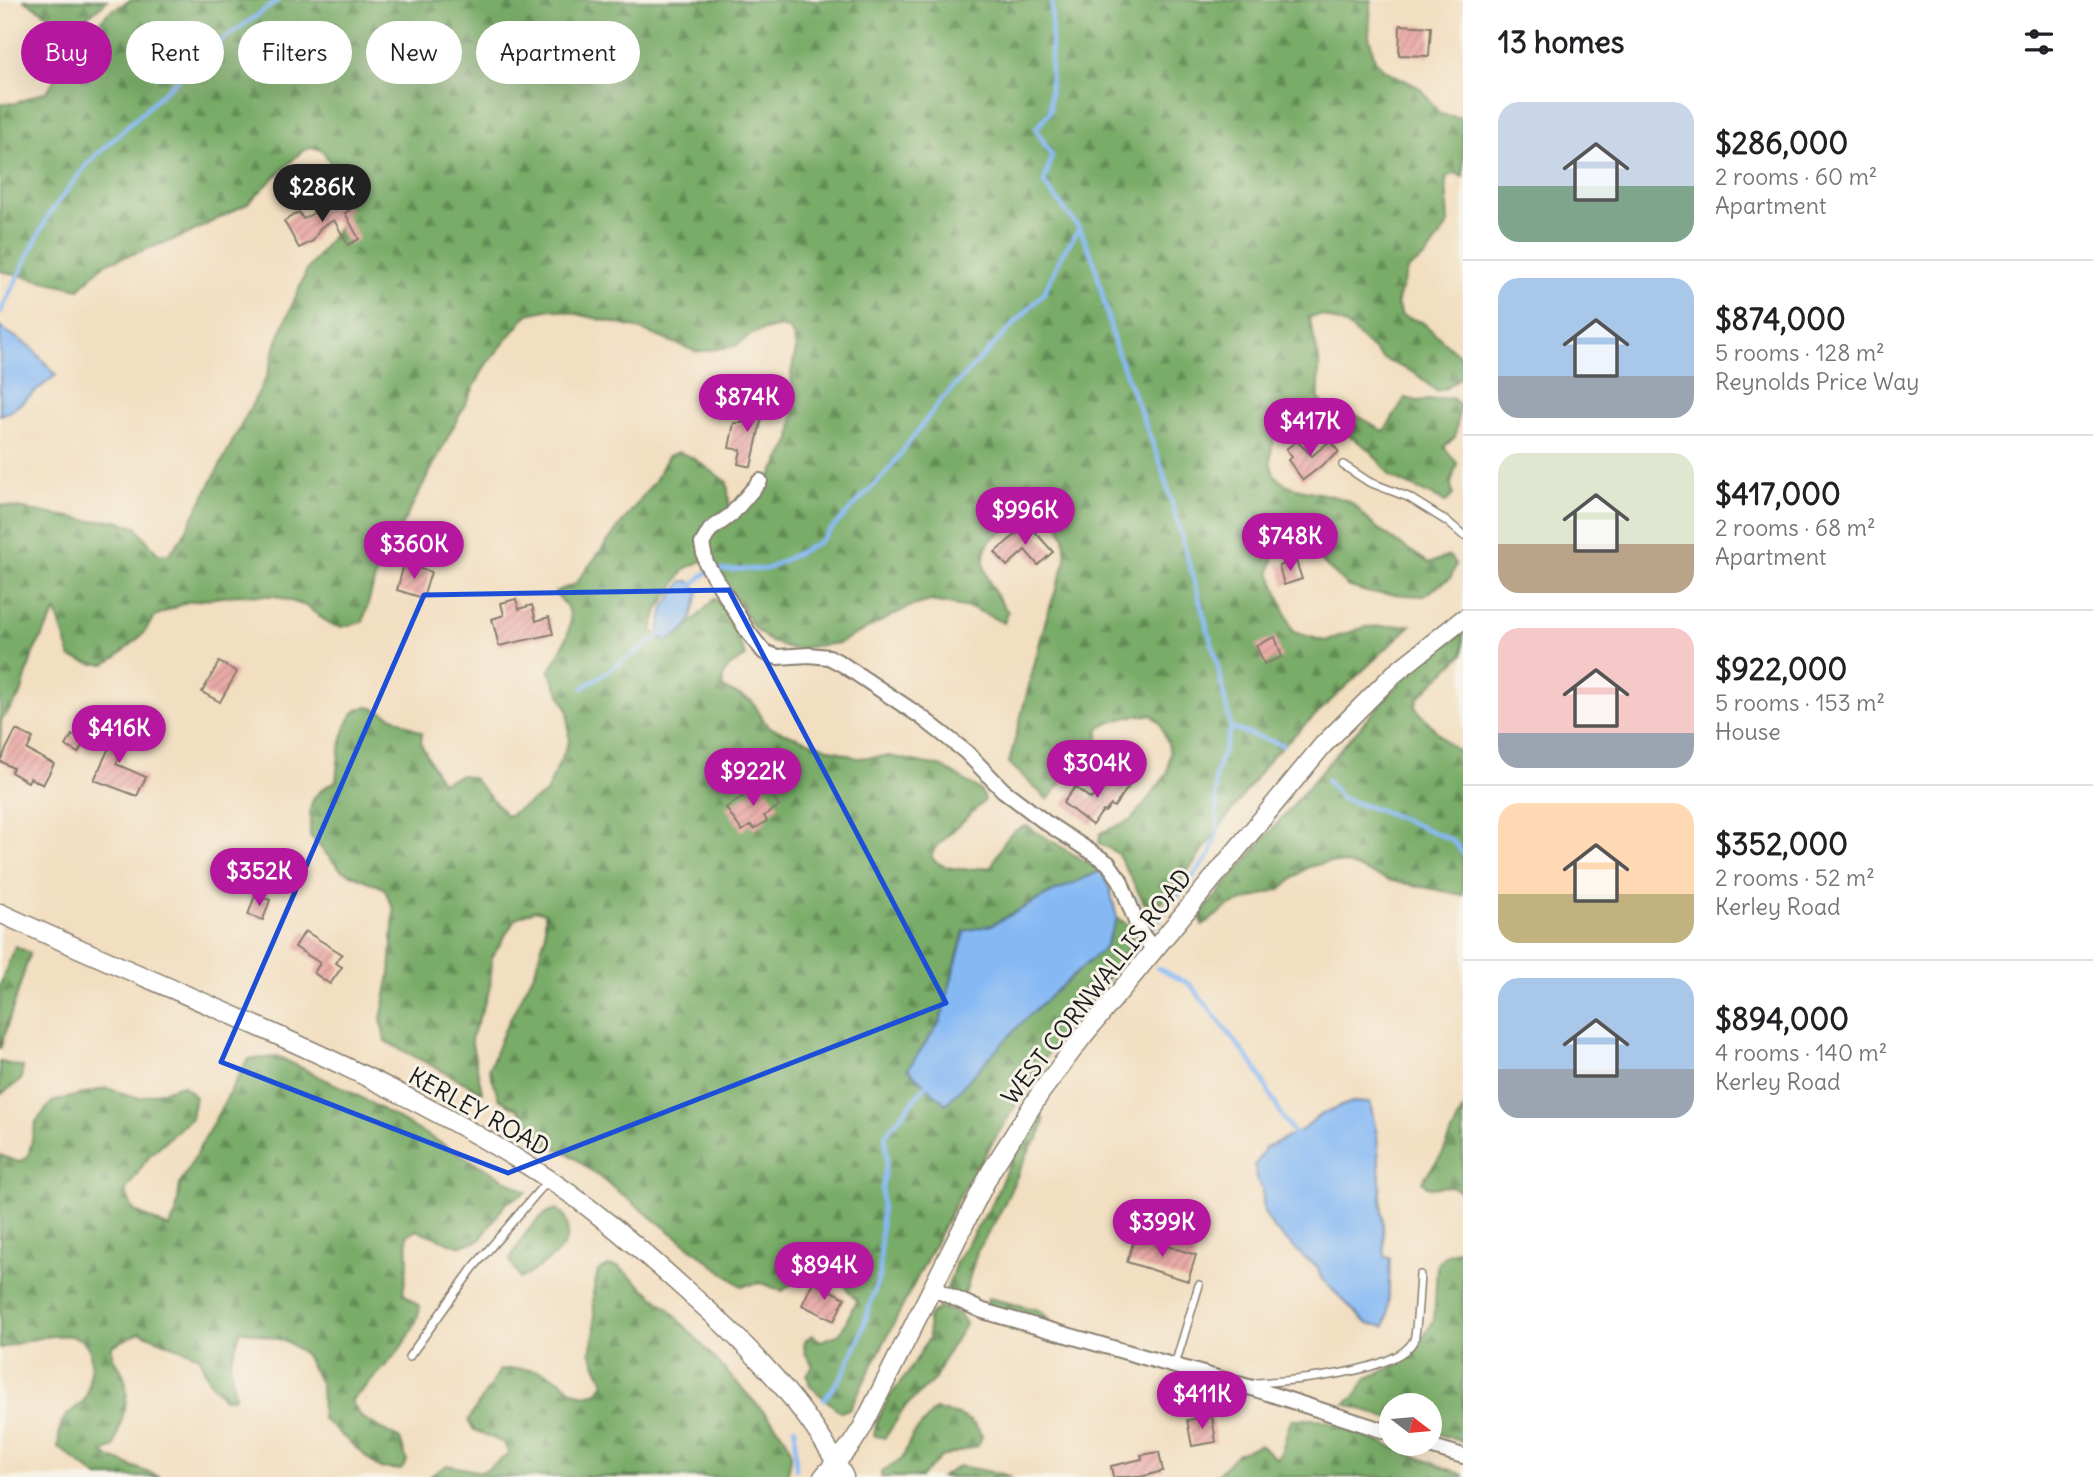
<!DOCTYPE html>
<html lang="en">
<head>
<meta charset="utf-8">
<style>
  :root { --surface:#fff; --page:#f2f2f2; --text:#202124; --muted:#757577; --line:#e0e0e0; --accent:#b5179e }
  body { margin:0; font-family:Delius,sans-serif; background:var(--page); color:var(--text); height:100vh; display:flex; flex-direction:column; font-size:26px; white-space:nowrap }
  * { box-sizing:border-box; margin:0 }
  p { font-size:23px; color:var(--muted) }
  .icon { flex:none; width:38px; height:38px; fill:none; stroke:currentColor; stroke-width:2; stroke-linecap:round; stroke-linejoin:round }
  .map { position:relative; flex:1; overflow:hidden }
  .details { display:flex; flex-direction:column; background:var(--surface); width:630px }
  .details>* { flex:none }
  .guide { position:absolute; left:21px; top:21px; width:665px; height:63px; display:flex; gap:14px }
  .needle { width:46px; rotate:106deg }
  .buttons { position:absolute; left:1379px; top:1393px; display:grid; gap:14px }
  .buttons a { display:grid; place-items:center; width:63px; height:63px; border-radius:50%; background:var(--surface); box-shadow:0 7px 28px #0002; font-size:35px }
  .price { position:absolute; translate:-50% -60px; padding:0 16px; border-radius:24px; background:var(--accent); color:#fff; font-size:23px; line-height:46px; filter:drop-shadow(0 2px 4px #0008) }
  .price::after { content:''; position:absolute; left:50%; top:42px; width:21px; height:16px; margin-left:-10px; background:inherit; clip-path:polygon(0 0,100% 0,50% 100%) }
  .price.selected { background:#222; color:#fff }
  ul { padding:0; list-style:none }
  li { display:flex; align-items:center; gap:21px; height:175px; padding:0 35px }
  li+li { border-top:2px solid var(--line) }
  li span { display:grid; place-items:center; flex:none; width:196px; height:140px; border-radius:21px; color:#555 }
  li>.icon { margin-inline-start:auto }
  span .icon { width:84px; height:84px; fill:#fffc; stroke-width:1 }
  li b { font-size:30px }
  h2 { display:flex; justify-content:space-between; align-items:center; height:84px; padding:0 35px; font-size:30px }
  .chip { padding:0 24px; border-radius:32px; background:var(--surface); box-shadow:0 7px 28px #0002; font-size:24px; line-height:63px }
  .chip.selected { background:var(--accent); color:#fff }
  main { display:flex; flex:1; min-height:0 }
  .map>svg:first-child { display:block }
  .forest { fill:url(#forest-firs); stroke:#4a6442; stroke-width:2 }
  .water { fill:#86b9f4; stroke:#516a88; stroke-width:2 }
  .lines { fill:none; stroke-linecap:round; stroke-linejoin:round }
  .stream { stroke:#86b9f4; stroke-width:4.5 }
  .building { fill:url(#building-hatch) }
  .service-casing { stroke:#877d6e; stroke-width:10 }
  .minor-casing { stroke:#877d6e; stroke-width:18 }
  .tertiary-casing { stroke:#877d6e; stroke-width:21 }
  .service { stroke:#fff; stroke-width:7 }
  .minor { stroke:#fff; stroke-width:14 }
  .tertiary { stroke:#fff; stroke-width:18 }
  .marked { fill:none; stroke:#1d4ed8; stroke-width:5; stroke-linejoin:round }
  .labels { text-anchor:middle; stroke-width:6; stroke-linejoin:round; paint-order:stroke }
  .street-label { font-size:24px; fill:#1c1c1c; stroke:#f7f3e8 }
</style>
</head>
<body>
<main>
<div class="map">
<svg width="1463" height="1477" viewBox="0 0 1463 1477">
  <defs>
    <pattern id="forest-firs" width="22" height="20" patternUnits="userSpaceOnUse" patternTransform="scale(1.75)"><rect width="22" height="20" fill="#79ac68"/><path d="M5 1l3.5 6h-7zM16 11l3.5 6h-7z" fill="#628b55"/></pattern>
    <pattern id="building-hatch" width="6" height="6" patternUnits="userSpaceOnUse" patternTransform="scale(1.75)"><rect width="6" height="6" fill="#eaaaa7"/><path d="M-1 1l2-2M0 6l6-6M5 7l2-2" fill="none" stroke="#c8928f"/></pattern>
  </defs>
  <rect width="100%" height="100%" fill="#f7f3e8"/>
  <filter id="ink" filterUnits="userSpaceOnUse"><feTurbulence type="fractalNoise" baseFrequency=".0143" numOctaves="2"/><feDisplacementMap in="SourceGraphic" scale="14" xChannelSelector="R" yChannelSelector="G"/><feConvolveMatrix kernelMatrix="1 2 1 2 8 2 1 2 1" color-interpolation-filters="sRGB"/></filter>
  <filter id="wash" filterUnits="userSpaceOnUse"><feTurbulence type="fractalNoise" baseFrequency=".00686" numOctaves="4" result="noise"/><feDisplacementMap in="SourceGraphic" scale="28" xChannelSelector="R" yChannelSelector="G"/><feGaussianBlur stdDeviation="1.57" result="paint"/><feColorMatrix in="noise" values="0 0 0 0 0 0 0 0 0 0 0 0 0 0 0 0 0 1.4 0 .05"/><feComposite in="paint" operator="in"/></filter>
  <g filter="url(#wash)">
    <rect width="100%" height="100%" fill="#f2dec0"/>
    <!-- forest -->
    <g class="forest">
      <path d="M23,0H107C68,38 65,23 23,0Z"/>
      <path d="M131,0H1371L1369,36L1375,60L1383,69L1420,88L1440,114L1463,118V177L1455,173L1446,178L1448,225L1426,256L1407,270L1397,304L1402,316L1422,322L1463,359V375L1446,388L1436,391L1415,373L1383,359L1348,326L1321,315L1309,317L1319,359V399L1327,407L1358,416L1384,432L1405,398L1417,401L1452,398L1460,405L1455,437L1444,447L1457,463L1451,484L1453,495L1446,502L1391,477L1370,450L1344,432L1311,433L1278,428C1250,499 1307,484 1348,501C1357,505 1364,516 1371,523C1388,538 1410,550 1429,563L1449,556L1456,564L1451,577L1424,596L1370,593L1347,586L1300,540L1278,538L1270,572L1293,632L1325,641L1365,627L1411,625L1272,756L1177,886L1159,906L1149,912L1118,854L1099,843L1100,833L1131,820L1167,774L1170,753L1168,743L1160,723L1152,715C1133,715 1115,718 1099,729L1096,761L1091,770C1071,769 1059,785 1048,800L1009,763L1046,619L1066,560L1064,536L1054,516C1036,516 1022,519 1007,529C1003,532 997,535 993,538C971,559 994,594 1008,612L1004,623L975,609L931,601L909,607L839,643L793,649L771,642L754,628L710,557L685,569L658,610L652,630L665,641L682,633L715,598L728,614L746,657C731,665 720,670 723,688L752,701L768,727L857,758L889,756L943,767L980,790L985,800L935,848L931,857C946,874 971,869 991,867C1001,849 1006,830 1027,826L1101,871L1049,894L992,925L964,931L940,1022L908,1069L1028,1016L1105,947L1117,918L1128,925L1133,938L1120,963L1048,1053L957,1200L850,1409L840,1412L810,1386L807,1375L813,1366L805,1353L804,1342L812,1335L821,1341L840,1334L856,1301L825,1261L782,1291L762,1283L741,1286L568,1153L547,1145L518,1109L499,1099L489,1069L504,1031L535,971L545,936V913L535,910L516,918L492,957L490,989L471,1039L482,1092L385,1041L381,1019L390,975L394,910L384,888L341,870L310,836C311,805 305,797 336,781C338,763 341,706 368,707C381,708 408,726 422,733L421,744L441,782L462,775L473,778L507,816L546,793L569,741L568,710L549,672C557,659 575,628 569,611C567,605 559,598 555,592L575,584L656,479L668,456L679,452L693,458L727,482L731,519L763,490L791,440L794,407L791,374L796,349L794,338L789,329L776,327L764,330L754,333L735,346L697,352L636,328L573,313L551,309L528,314L485,366L376,575L363,622L341,627L331,625L306,606L275,596L236,595L187,602L155,616L143,634L117,657L105,664H94L71,658L56,611L33,653L21,694L1,721L0,754V505L92,521L114,520L136,527L158,554H169L182,538L267,376L277,341L306,272L341,224L343,203L329,161L323,151L313,147L302,151L247,204L184,236L104,264L79,289L0,271V104L16,103L47,91L81,41L109,12Z"/>
      <path d="M1463,633V654L1418,698L1415,707L1446,742L1463,754V895L1388,880L1348,864L1327,862L1306,868L1282,888L1229,906L1202,926L1200,915L1342,747L1414,667Z"/>
      <path d="M15,946L30,953L0,1049V986Z"/>
      <path d="M279,1057L351,1092L527,1192L506,1203L479,1241L458,1246L417,1230L407,1235L408,1261L403,1293L420,1307C416,1340 374,1378 351,1401L362,1418L400,1439L407,1461L401,1470L379,1468L322,1418L321,1385L305,1355L286,1341L241,1330L230,1364L235,1397L224,1399L208,1379L199,1356L140,1332L112,1346C111,1364 119,1362 124,1376C132,1398 119,1426 114,1447L103,1452L111,1458L160,1477H98L58,1447C59,1439 59,1427 63,1420C68,1411 81,1407 86,1397C89,1391 89,1378 90,1371C100,1314 30,1341 0,1348V1155L18,1162L28,1157L36,1122L52,1102L106,1088L140,1098L183,1085L195,1097L191,1118L150,1155L125,1191L134,1211L169,1228L176,1214L180,1184L245,1064L249,1059Z"/>
      <path d="M0,1062L23,1067L21,1080L0,1095Z"/>
      <path d="M1463,1109V1200L1460,1191L1450,1186L1429,1188L1422,1181L1443,1153Z"/>
      <path d="M1040,1114L1044,1120L1039,1138L1031,1146L1000,1213L977,1252L965,1293L960,1295L947,1289L957,1260L992,1204L1011,1159Z"/>
      <path d="M557,1209L565,1216C566,1222 569,1232 567,1238C563,1254 534,1271 520,1279L510,1260C520,1241 535,1214 557,1209Z"/>
      <path d="M1463,1248V1442L1430,1431V1405H1391V1419L1345,1404L1354,1397L1367,1378L1399,1364L1416,1349L1434,1320L1437,1264L1445,1255Z"/>
      <path d="M608,1266L619,1267L669,1309L772,1421C789,1442 797,1450 786,1477H429L447,1465L482,1472L509,1454L504,1443L474,1430L468,1421L500,1370C514,1368 536,1368 549,1374C570,1383 572,1401 598,1392L604,1382L590,1352L595,1330L593,1293L598,1271Z"/>
      <path d="M988,1298L1039,1310L1051,1320L1033,1322L991,1307L987,1303Z"/>
      <path d="M940,1307L959,1314L966,1323L942,1362L935,1379L905,1407L885,1438L874,1436L877,1421L890,1396L908,1373L929,1338L928,1317Z"/>
      <path d="M935,1410C956,1413 973,1417 982,1436L978,1446L941,1457L921,1477H881V1472L902,1459L912,1436Z"/>
      <path d="M1292,1419H1318L1329,1422L1463,1475V1477H1215L1238,1453L1260,1445L1277,1459C1287,1447 1284,1432 1292,1419Z"/>
      <path d="M959,1466L998,1473L1011,1477H941Z"/>
    </g>
    <!-- water -->
    <g class="water">
      <path d="M0,327L32,348L56,375L11,411L0,415Z"/>
      <path d="M683,581H689L699,592C691,620 693,629 665,641L659,632L664,607Z"/>
      <path d="M1101,871L1110,889L1117,918L1105,947L1028,1016L946,1104L908,1069L940,1022L965,931L992,925L1049,894Z"/>
      <path d="M1352,1102L1370,1103L1377,1135L1385,1257L1390,1258L1388,1313L1385,1326L1368,1324L1363,1320L1321,1278L1317,1266L1306,1259L1273,1228L1264,1212L1262,1189L1256,1178L1255,1166L1265,1148L1302,1130L1317,1117L1328,1111Z"/>
    </g>
    <g class="lines">
      <!-- stream -->
      <g class="stream">
        <path d="M1052,0L1050,111L1036,129L1052,156L1044,183L1080,229L1094,261L1115,346L1161,465L1216,658L1231,728L1215,776L1218,830L1210,855L1147,934"/>
        <path d="M0,313L49,214L88,163L211,48L279,0"/>
        <path d="M715,570L767,569L819,542L886,473L941,400L1044,293L1063,253L1079,229"/>
        <path d="M690,587L707,572"/>
        <path d="M583,688L658,637L663,630"/>
        <path d="M1231,728L1283,745"/>
        <path d="M1327,780L1341,798L1390,814L1452,840L1463,853"/>
        <path d="M1133,898L1152,927"/>
        <path d="M1134,953L1140,943"/>
        <path d="M1157,968L1190,984L1256,1068L1283,1118L1297,1137"/>
        <path d="M824,1400L843,1374L859,1340L880,1273L882,1189L887,1158L885,1135L928,1083"/>
        <path d="M795,1427L796,1469"/>
      </g>
    </g>
    <g id="blocks">
      <!-- building -->
      <g class="building">
        <path d="M1400,25L1431,27L1429,56L1399,55Z"/>
        <path d="M342,197L350,210L345,213L359,239L348,245L334,220L321,227L313,241L299,248L284,221L299,212L303,219Z"/>
        <path d="M746,404L764,408L751,467L738,464L741,450L729,448L734,423H742Z"/>
        <path d="M1297,441L1312,456L1330,441L1339,452L1303,480L1288,460L1292,457L1286,449Z"/>
        <path d="M1028,524L1053,552L1038,565L1025,550L1007,566L995,552Z"/>
        <path d="M1296,561L1302,579L1284,585L1279,566Z"/>
        <path d="M404,564L431,572L423,598L397,590Z"/>
        <path d="M516,599L519,609L532,605L536,621L549,617L553,634L499,646L492,619L504,615L501,603Z"/>
        <path d="M1275,637L1282,657L1264,664L1256,645Z"/>
        <path d="M219,662L237,672L220,702L202,692Z"/>
        <path d="M116,724L132,732L116,764L146,777L137,796L94,780L109,748L105,746Z"/>
        <path d="M16,730L33,738L27,750L54,764L43,785L30,778L28,782L11,772L13,768L0,761Z"/>
        <path d="M72,735L84,742L78,753L66,746Z"/>
        <path d="M1113,774L1129,786L1114,807L1111,805L1105,812L1103,811L1092,825L1063,803L1075,787L1091,799Z"/>
        <path d="M763,783L779,806L764,816L767,821L754,829L751,825L742,831L726,808Z"/>
        <path d="M255,895L270,900L263,920L248,915Z"/>
        <path d="M305,931L342,954L336,963L342,967L330,984L314,973L320,963L295,947Z"/>
        <path d="M1135,1236L1196,1255L1188,1281L1127,1262Z"/>
        <path d="M813,1282L845,1298L834,1321L802,1305Z"/>
        <path d="M1212,1416L1216,1442L1192,1446L1187,1420Z"/>
        <path d="M1159,1452L1163,1471L1140,1477H1113L1111,1466L1142,1459L1141,1455Z"/>
      </g>
    </g>
  </g>
  <g filter="url(#ink)">
    <use href="#blocks" fill-opacity="0" stroke="#877d6e" stroke-width="2"/>
    <g class="lines">
      <defs>
        <g id="service">
          <path d="M1343,465L1369,482L1408,497L1448,522L1463,535"/>
          <path d="M409,1357L473,1268L548,1180"/>
          <path d="M1175,1365L1199,1285"/>
          <path d="M1252,1387L1256,1383C1290,1381 1398,1373 1414,1340C1417,1332 1419,1287 1420,1275"/>
        </g>
        <g id="minor">
          <path d="M760,481L731,515L710,530L702,544L706,563L748,632L764,652L777,657L809,655L829,657L842,664L920,716L966,752L1003,790L1045,822L1108,863L1120,880L1140,932L1154,950"/>
          <path d="M932,1288L983,1311L1252,1388L1391,1433"/>
          <path d="M1423,1444L1463,1456"/>
        </g>
        <g id="tertiary">
          <path d="M0,913C177,995 364,1062 530,1167C587,1202 638,1247 688,1292C749,1346 806,1404 844,1477"/>
          <path d="M823,1477L851,1445L862,1428L991,1171L1041,1092L1083,1036L1323,745L1394,674L1463,619"/>
        </g>
      </defs>
      <!-- service casing -->
      <use href="#service" class="service-casing"/>
      <!-- minor casing -->
      <use href="#minor" class="minor-casing"/>
      <!-- tertiary casing -->
      <use href="#tertiary" class="tertiary-casing"/>
      <!-- service -->
      <use href="#service" class="service"/>
      <!-- minor -->
      <use href="#minor" class="minor"/>
      <!-- tertiary -->
      <use href="#tertiary" class="tertiary"/>
    </g>
  </g>
  <!-- marked area -->
  <path class="marked" d="M729,590L946,1003L508,1173L221,1062L424,595Z"/>
  <g class="labels">
    <!-- street labels -->
    <g class="street-label">
      <text transform="translate(1097 987) rotate(-52)" y="8">WEST CORNWALLIS ROAD</text>
      <text transform="translate(479 1112) rotate(29)" y="8">KERLEY ROAD</text>
    </g>
  </g>
</svg>
<div class="buttons">
<a><svg class="needle" viewBox="-14 -14 28 28"><path d="M0-13l5 13h-10z" fill="#e53935"/><path d="M0 13l5-13h-10z" fill="#757577"/></svg></a>
</div>
<b class="price selected" style="left:322px;top:224px">$286K</b>
<b class="price" style="left:747px;top:434px">$874K</b>
<b class="price" style="left:1310px;top:458px">$417K</b>
<b class="price" style="left:1025px;top:547px">$996K</b>
<b class="price" style="left:1290px;top:573px">$748K</b>
<b class="price" style="left:414px;top:581px">$360K</b>
<b class="price" style="left:119px;top:765px">$416K</b>
<b class="price" style="left:1097px;top:800px">$304K</b>
<b class="price" style="left:753px;top:808px">$922K</b>
<b class="price" style="left:259px;top:908px">$352K</b>
<b class="price" style="left:1162px;top:1259px">$399K</b>
<b class="price" style="left:824px;top:1302px">$894K</b>
<b class="price" style="left:1202px;top:1431px">$411K</b>
<div class="guide">
<a class="chip selected">Buy</a>
<a class="chip">Rent</a>
<a class="chip">Filters</a>
<a class="chip">New</a>
<a class="chip">Apartment</a>
</div>
</div>
<section class="details">
<h2>13 homes<svg class="icon" aria-label="filters" viewBox="0 0 24 24"><path d="M4 7h16M4 17h16"/><circle cx="9" cy="7" r="2"/><circle cx="15" cy="17" r="2"/></svg></h2>
<ul>
<li><span style="background:linear-gradient(#c9d6e8 60%,#7fa58c 0)"><svg class="icon" aria-label="home" viewBox="0 0 24 24"><path d="M3 11l9-7 9 7M6 9v11h12V9"/></svg></span><div><b>$286,000</b><p>2 rooms · 60 m²</p><p>Apartment</p></div></li>
<li><span style="background:linear-gradient(#a9c7e8 70%,#9aa5b1 0)"><svg class="icon" aria-label="home" viewBox="0 0 24 24"><path d="M3 11l9-7 9 7M6 9v11h12V9"/></svg></span><div><b>$874,000</b><p>5 rooms · 128 m²</p><p>Reynolds Price Way</p></div></li>
<li><span style="background:linear-gradient(#dfe7d0 65%,#b9a48a 0)"><svg class="icon" aria-label="home" viewBox="0 0 24 24"><path d="M3 11l9-7 9 7M6 9v11h12V9"/></svg></span><div><b>$417,000</b><p>2 rooms · 68 m²</p><p>Apartment</p></div></li>
<li><span style="background:linear-gradient(#f6c9c9 75%,#9aa5b1 0)"><svg class="icon" aria-label="home" viewBox="0 0 24 24"><path d="M3 11l9-7 9 7M6 9v11h12V9"/></svg></span><div><b>$922,000</b><p>5 rooms · 153 m²</p><p>House</p></div></li>
<li><span style="background:linear-gradient(#ffd9b3 65%,#c2b280 0)"><svg class="icon" aria-label="home" viewBox="0 0 24 24"><path d="M3 11l9-7 9 7M6 9v11h12V9"/></svg></span><div><b>$352,000</b><p>2 rooms · 52 m²</p><p>Kerley Road</p></div></li>
<li><span style="background:linear-gradient(#a9c7e8 65%,#9aa5b1 0)"><svg class="icon" aria-label="home" viewBox="0 0 24 24"><path d="M3 11l9-7 9 7M6 9v11h12V9"/></svg></span><div><b>$894,000</b><p>4 rooms · 140 m²</p><p>Kerley Road</p></div></li>
</ul>
</section>
</main>
</body>
</html>
